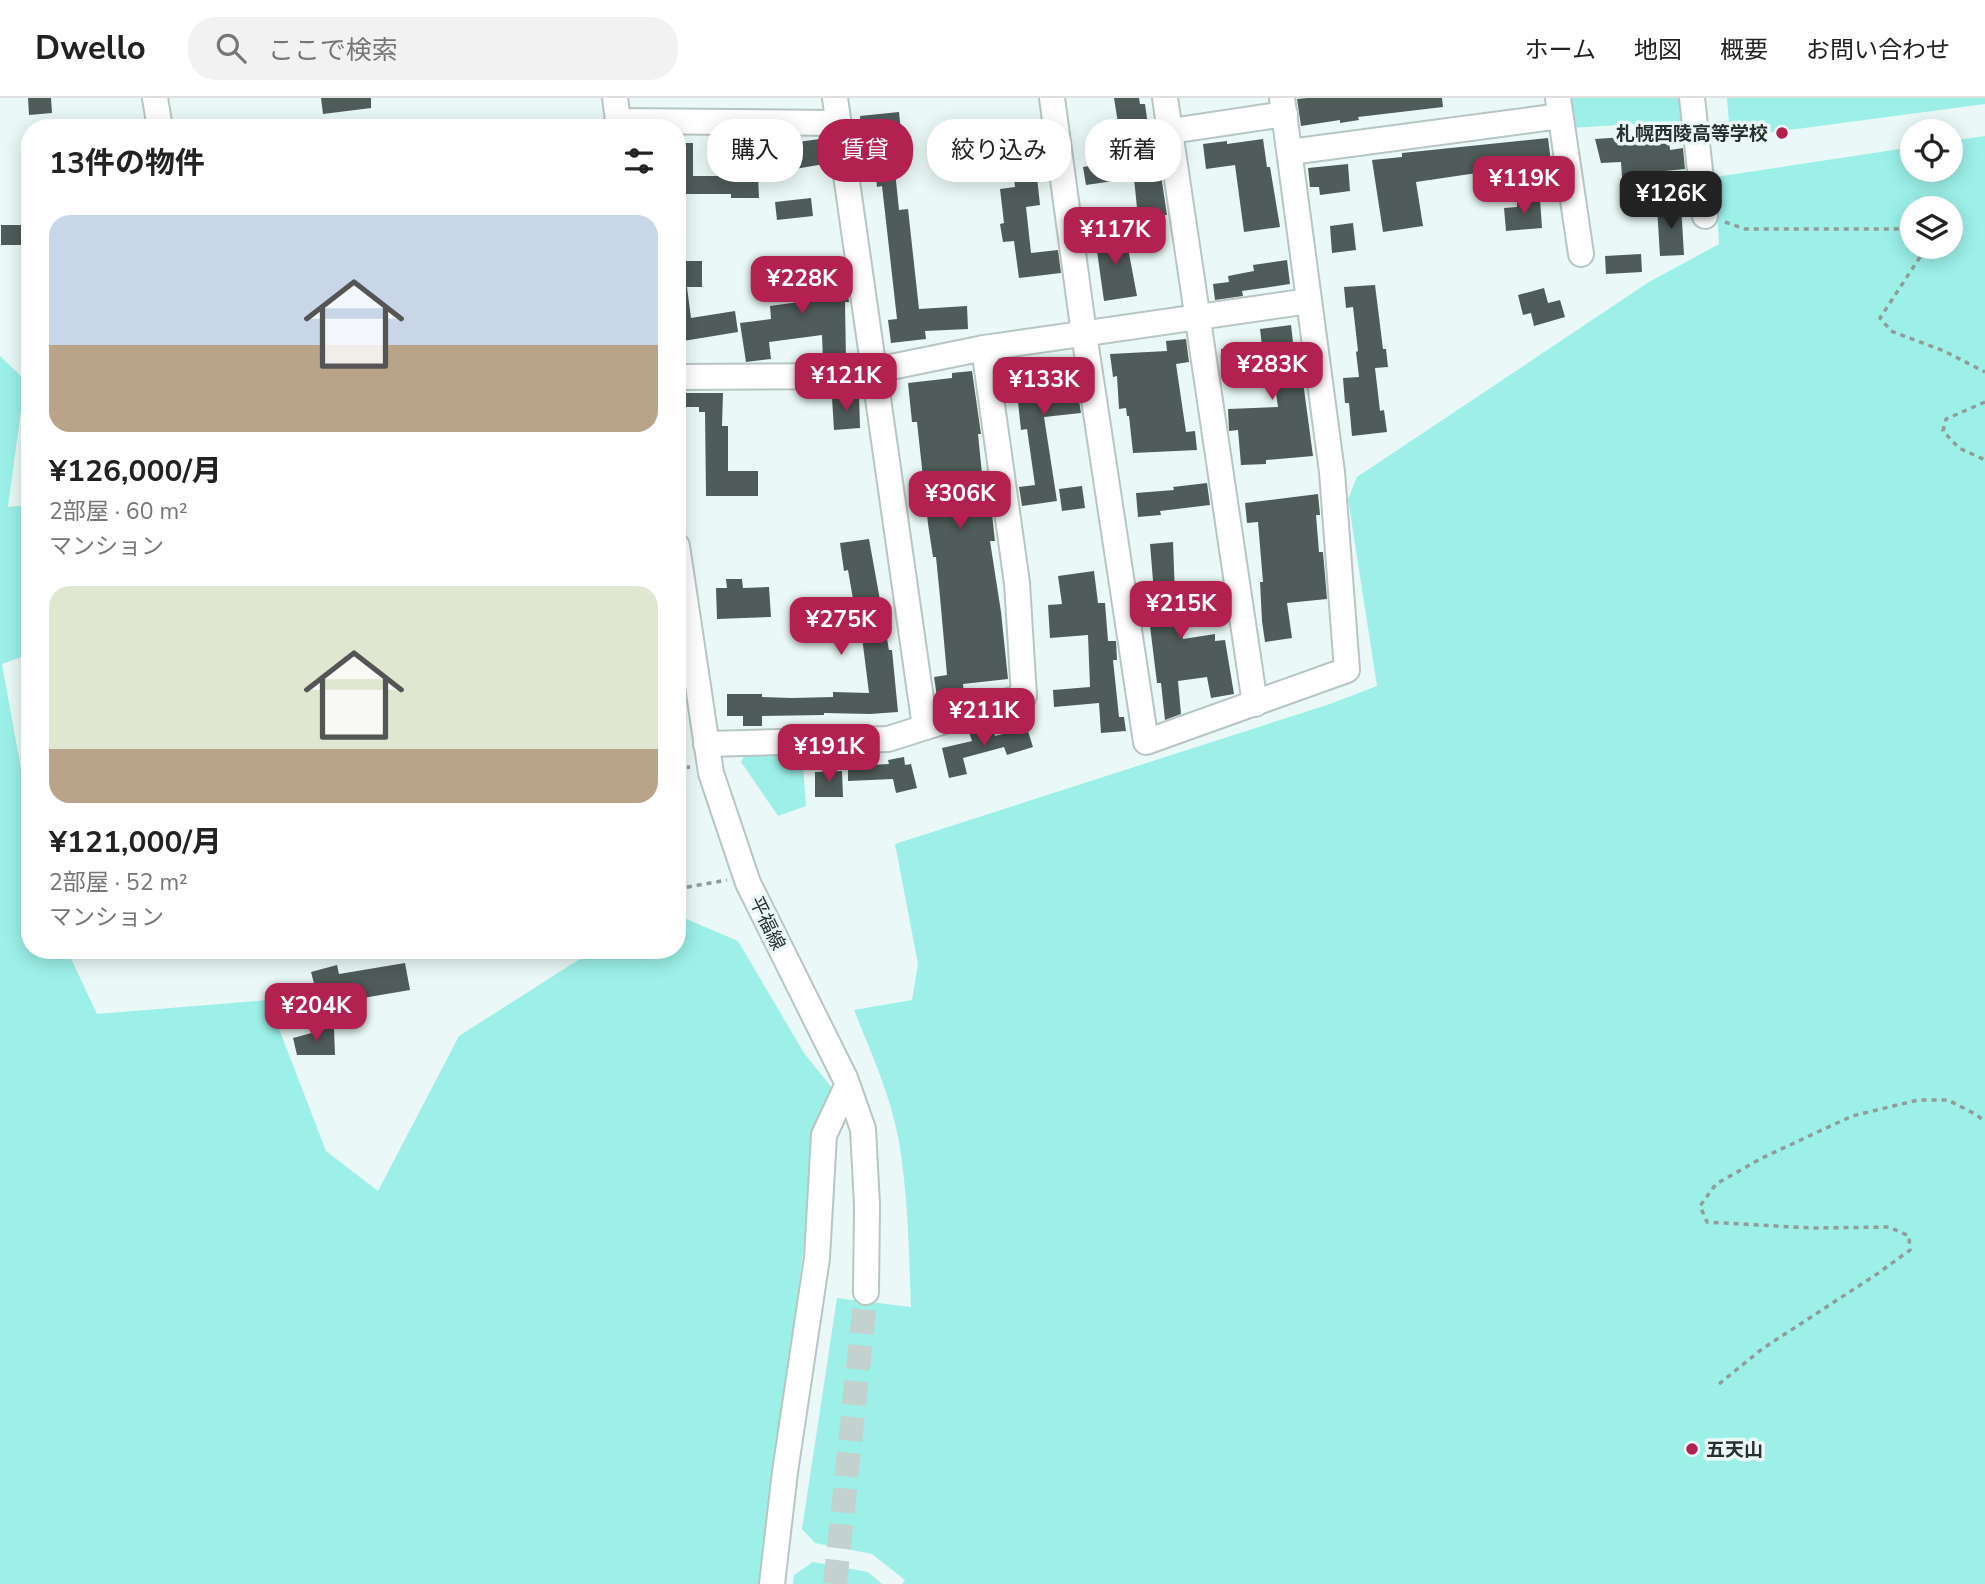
<!DOCTYPE html>
<html lang="ja">
<head>
<meta charset="utf-8">
<style>
  :root { --surface:#fff; --page:#f2f2f2; --text:#222; --muted:#767676; --line:#e0e0e0; --accent:#b22150 }
  body { margin:0; font-family:"Nunito Sans","Noto Sans JP",sans-serif; background:var(--page); color:var(--text); height:100vh; display:flex; flex-direction:column; font-size:26px; white-space:nowrap }
  * { box-sizing:border-box; margin:0 }
  p { font-size:23px; color:var(--muted) }
  .icon { flex:none; width:38px; height:38px; fill:none; stroke:currentColor; stroke-width:2; stroke-linecap:round; stroke-linejoin:round }
  .map { position:relative; flex:1; overflow:hidden }
  .panel { position:absolute; left:21px; top:21px; width:665px; height:840px; display:flex; flex-direction:column; background:var(--surface); border-radius:28px; box-shadow:0 4px 18px #0003 }
  .panel>* { flex:none }
  .hud { position:absolute; left:707px; top:21px; width:665px; height:63px; display:flex; gap:14px }
  .tools { position:absolute; left:1900px; top:21px; display:grid; gap:14px }
  .tools a { display:grid; place-items:center; width:63px; height:63px; border-radius:50%; background:var(--surface); box-shadow:0 4px 18px #0003; font-size:35px }
  .price { position:absolute; translate:-50% -60px; padding:0 16px; border-radius:14px; background:var(--accent); color:#fff; font-size:23px; line-height:46px; filter:drop-shadow(0 2px 4px #0008) }
  .price::after { content:''; position:absolute; left:50%; top:42px; width:21px; height:16px; margin-left:-10px; background:inherit; clip-path:polygon(0 0,100% 0,50% 100%) }
  .price.selected { background:#222; color:#fff }
  ul { padding:0; list-style:none }
  li { display:grid; align-content:center; gap:14px; height:371px; padding:0 28px }
  li span { display:grid; place-items:center; height:217px; border-radius:21px; color:#555 }
  li>.icon { margin-inline-start:auto }
  span .icon { width:126px; height:126px; fill:#fffc; stroke-width:1 }
  li b { font-size:30px }
  h2 { display:flex; justify-content:space-between; align-items:center; height:84px; padding:0 28px; font-size:30px }
  .tag { padding:0 24px; border-radius:28px; background:var(--surface); box-shadow:0 4px 18px #0003; font-size:24px; line-height:63px }
  .tag.selected { background:var(--accent); color:#fff }
  header { display:flex; align-items:center; gap:42px; box-sizing:border-box; height:98px; padding:0 35px; background:var(--surface); border-bottom:2px solid var(--line) }
  header strong { font-size:33px }
  nav { display:flex; gap:38px; margin-inline-start:auto; font-size:24px }
  .search { width:490px; height:63px; background:var(--page); display:flex; align-items:center; gap:18px; box-sizing:border-box; padding:0 24px; border-radius:28px; color:var(--muted); font-size:26px }
  .map>svg:first-child { display:block }
  .green { fill:#9cf0e8; fill-rule:evenodd }
  .building { fill:#4f5c5a }
  .lines { fill:none; stroke-linecap:round; stroke-linejoin:round }
  .minor-tunnel { stroke:#c3d1cf; stroke-width:24; stroke-dasharray:24 12; stroke-linecap:butt }
  .minor-casing { stroke:#b7c6c4; stroke-width:28 }
  .path { stroke:#919c9a; stroke-width:3.5; stroke-dasharray:5 5; stroke-linecap:butt }
  .minor { stroke:#fff; stroke-width:24 }
  .poi-dot { fill:#b22150; stroke:#eaf9f7; stroke-width:2.5 }
  .labels { text-anchor:middle; stroke-width:7; stroke-linejoin:round; paint-order:stroke }
  .poi-label { font-size:19px; font-weight:bold; fill:#292f2e; stroke:#eaf9f7; text-anchor:end }
  .street-label { font-size:19px; fill:#292f2e; stroke:#eaf9f7 }
</style>
</head>
<body>
<header>
<strong>Dwello</strong>
<div class="search"><svg class="icon" aria-label="search" viewBox="0 0 24 24"><circle cx="10" cy="10" r="6"/><path d="M15 15l6 6"/></svg>ここで検索</div>
<nav><a>ホーム</a><a>地図</a><a>概要</a><a>お問い合わせ</a></nav>
</header>
<div class="map">
<svg width="1985" height="1486" viewBox="0 0 1985 1486">
  <rect width="100%" height="100%" fill="#eaf9f7"/>
  <!-- green -->
  <g class="green">
    <path d="M1569,0H1680L1682,23L1571,30Z"/>
    <path d="M1727,0H1985V6L1730,40Z"/>
    <path d="M1985,38V1486H902L905,1482L872,1456L815,1445L802,1431L837,1200L911,1209C909,1154 908,1098 899,1044C891,998 871,955 854,912L912,902L918,866L895,746L1330,606L1377,588L1348,401L1357,379L1649,184L1719,146L1715,79L1913,49V72H1951V43ZM1913,110H1951V149H1913Z"/>
    <path d="M0,258L25,282L8,409L30,407V556L2,566L30,721V852H67L97,916L268,902L326,1053L378,1093L459,938L594,852H677V817L738,843L804,955L836,995L818,1039L801,1170L768,1486H0Z"/>
    <path d="M747,653H802L806,708L778,718L741,664Z"/>
    <path d="M813,1464L868,1474L882,1486H793L794,1477Z"/>
  </g>
  <!-- building -->
  <g class="building">
    <path d="M28,0H51L52,15L29,17Z"/>
    <path d="M321,0H371V10L323,16Z"/>
    <path d="M1114,0H1139L1140,6H1145L1153,65L1159,64L1167,117L1138,120L1134,80L1086,87L1083,69L1124,63Z"/>
    <path d="M1307,0H1442L1443,9L1358,19L1359,22L1340,25V22L1301,28L1297,1Z"/>
    <path d="M899,14L902,43L892,44L899,112L908,111L919,211L967,208L968,231L925,233L926,241L891,245L888,222L897,221L882,88L877,89L876,80L865,81L860,18Z"/>
    <path d="M1019,21L1029,36L988,61L978,46Z"/>
    <path d="M1640,38L1639,45L1669,42L1670,52L1683,50L1685,71L1644,75L1645,93L1623,94L1621,64L1601,65L1595,41Z"/>
    <path d="M1548,40L1551,64L1416,84L1423,128L1383,134L1372,62L1402,59V55Z"/>
    <path d="M820,41L824,66L772,75L768,48Z"/>
    <path d="M1263,41L1267,69H1270L1280,129L1244,134L1235,67L1206,71L1203,46L1227,43V46Z"/>
    <path d="M677,45H693V78H758L759,100H731V96H677Z"/>
    <path d="M1045,56L1048,78L1037,79L1040,107L1026,109L1031,155L1058,152L1061,175L1019,180L1014,143L1003,144L1000,126L1004,125L1000,91L1015,89L1012,60Z"/>
    <path d="M1348,66L1350,93L1320,97L1319,89H1310L1308,70Z"/>
    <path d="M811,100L813,118L777,122L775,104Z"/>
    <path d="M1540,101L1542,130L1506,133L1504,110L1517,109V103Z"/>
    <path d="M1681,107L1684,157L1660,158L1657,109Z"/>
    <path d="M1353,125L1356,152L1332,155L1330,128Z"/>
    <rect x="1" y="127" width="29" height="20"/>
    <path d="M1125,134L1137,198L1104,203L1095,139Z"/>
    <path d="M1641,156L1642,174L1606,176L1605,158Z"/>
    <path d="M1287,162L1290,186L1242,193L1243,198L1215,202L1213,186L1229,184L1228,178L1254,173L1253,167Z"/>
    <path d="M679,163H702V189H687L691,220L735,213L738,234L677,244Z"/>
    <path d="M786,169L787,172L813,169L814,181L845,177L849,204H845L846,263H823L822,237L769,244L771,261L746,264L740,225L771,221L770,208L806,203L805,187L768,188L766,172Z"/>
    <path d="M1375,187L1383,251H1386L1388,269L1375,270L1380,313L1384,312L1387,334L1352,338L1349,305H1345L1343,280L1359,279L1356,254L1358,253L1353,209L1346,210L1344,189Z"/>
    <path d="M1544,190L1548,205L1560,202L1565,219L1534,228L1531,215L1523,217L1518,197Z"/>
    <path d="M1291,227L1296,270L1301,269L1313,358L1266,362V366L1241,367L1238,332L1229,333L1228,311L1278,309L1272,268L1223,273L1221,251L1262,248L1260,231Z"/>
    <path d="M1186,241L1189,264L1176,266L1186,334L1195,333L1197,352L1133,355L1129,318H1127L1126,310L1119,311L1117,278L1113,279L1110,256L1167,253L1166,243Z"/>
    <path d="M1072,259L1081,315L1044,319L1057,403L1022,408L1019,389L1035,387L1027,331L1021,332L1014,267Z"/>
    <path d="M972,273L981,336H978L983,386L988,385L991,407L995,443H990L1001,514L1008,581L963,586L964,596L937,599L934,579L947,577L940,499L936,459H933L928,426L917,324H912L908,285L952,280V275Z"/>
    <path d="M680,295H723L722,328H728V373H758V398H706L705,314H699V309H679Z"/>
    <path d="M859,298L860,330L834,332L832,300Z"/>
    <path d="M1207,385L1210,407L1160,413L1161,417L1138,419L1136,395L1174,392L1173,389Z"/>
    <path d="M1082,388L1085,410L1062,413L1059,391Z"/>
    <path d="M1318,396L1320,417H1316L1319,454H1323L1327,501L1287,505L1292,540L1265,544L1262,523L1260,484H1263L1258,424L1247,425L1245,405Z"/>
    <path d="M869,441L889,552H892L898,614L870,616L824,615V617L762,618V628H743V618H727V596H762V599L792,600L833,599V594L869,595L858,507H854L848,472L844,473L840,445Z"/>
    <path d="M1173,444L1176,525L1181,524L1183,541L1215,536V543L1225,542L1234,596L1211,600L1207,579L1178,583L1181,616L1165,622L1161,585H1157L1150,528L1149,495H1154L1150,446Z"/>
    <path d="M1094,473L1098,505H1105L1108,543H1116L1117,562H1113L1119,619H1124L1126,633L1101,635L1099,605L1054,609L1053,592L1090,589L1088,537L1050,540L1048,507L1062,506L1058,478Z"/>
    <path d="M726,481H742L743,490L769,489L771,519L717,521L716,490H727Z"/>
    <path d="M993,629L995,638L1027,630L1033,649L1007,657L1004,649L963,660L967,676L949,680L942,650L972,643L969,634Z"/>
    <path d="M904,659L905,667L911,666L917,690L896,695L893,681L848,683V668L889,666L888,662Z"/>
    <path d="M842,673L843,699H815V674Z"/>
    <path d="M405,865L410,892L357,901L355,887L317,897L311,874L337,867L339,876Z"/>
    <path d="M334,930L335,957H297L293,940L319,933V931Z"/>
  </g>
  <g class="lines">
    <!-- minor-tunnel -->
    <path class="minor-tunnel" d="M835,1486L866,1194"/>
    <defs>
      <g id="minor">
        <path d="M155,0L160,30"/>
        <path d="M615,0L619,30"/>
        <path d="M835,0L925,629"/>
        <path d="M1052,0L1084,236L1146,644L1347,572L1332,374L1282,0"/>
        <path d="M1165,0L1255,606"/>
        <path d="M1558,0L1581,156"/>
        <path d="M1692,0L1705,118"/>
        <path d="M618,23L838,25"/>
        <path d="M1171,33L1285,16"/>
        <path d="M1290,54L1560,18"/>
        <path d="M677,279L866,278L891,269L984,250L1309,203"/>
        <path d="M677,448L711,675L748,785L845,980L863,1031L867,1107L866,1194"/>
        <path d="M706,646L888,641L1024,598L1017,485L984,250"/>
        <path d="M772,1486L785,1374L817,1160L824,1037L847,988"/>
      </g>
    </defs>
    <!-- minor casing -->
    <use href="#minor" class="minor-casing"/>
    <!-- path -->
    <g class="path">
      <path d="M1725,124L1745,131H1907L1913,135"/>
      <path d="M1920,149V159L1880,220L1891,233L1944,253L1985,274"/>
      <path d="M1985,304L1946,321L1943,333L1959,350L1985,362"/>
      <path d="M677,671L690,669"/>
      <path d="M677,791L727,782"/>
      <path d="M1719,1286L1762,1251L1877,1176L1910,1152L1909,1138L1889,1129L1811,1130L1707,1124L1700,1108L1716,1086L1762,1060L1852,1018L1918,1002H1948L1977,1017L1985,1024"/>
    </g>
    <!-- minor -->
    <use href="#minor" class="minor"/>
  </g>
  <!-- markers -->
  <g class="poi-dot">
    <circle cx="1782" cy="35" r="7"/>
    <circle cx="1692" cy="1351" r="7"/>
  </g>
  <g class="labels">
    <!-- poi labels -->
    <g class="poi-label">
      <text x="1768" y="42">札幌西陵高等学校</text>
      <text x="1706" y="1358" text-anchor="start">五天山</text>
    </g>
    <!-- street labels -->
    <g class="street-label">
      <text transform="translate(768 825) rotate(64)" y="7">平福線</text>
    </g>
  </g>
</svg>
<div class="tools">
<a><svg class="icon" aria-label="locate" viewBox="0 0 24 24"><circle cx="12" cy="12" r="6"/><path d="M12 2v4M12 18v4M2 12h4M18 12h4"/></svg></a>
<a><svg class="icon" aria-label="layers" viewBox="0 0 24 24"><path d="M12 4l9 5-9 5-9-5zM3 14l9 5 9-5"/></svg></a>
</div>
<b class="price" style="left:1524px;top:118px">¥119K</b>
<b class="price selected" style="left:1671px;top:133px">¥126K</b>
<b class="price" style="left:1115px;top:169px">¥117K</b>
<b class="price" style="left:802px;top:218px">¥228K</b>
<b class="price" style="left:1272px;top:304px">¥283K</b>
<b class="price" style="left:846px;top:315px">¥121K</b>
<b class="price" style="left:1044px;top:319px">¥133K</b>
<b class="price" style="left:960px;top:433px">¥306K</b>
<b class="price" style="left:1181px;top:543px">¥215K</b>
<b class="price" style="left:841px;top:559px">¥275K</b>
<b class="price" style="left:984px;top:650px">¥211K</b>
<b class="price" style="left:829px;top:686px">¥191K</b>
<b class="price" style="left:316px;top:945px">¥204K</b>
<div class="hud">
<a class="tag">購入</a>
<a class="tag selected">賃貸</a>
<a class="tag">絞り込み</a>
<a class="tag">新着</a>
</div>
<section class="panel">
<h2>13件の物件<svg class="icon" aria-label="filters" viewBox="0 0 24 24"><path d="M4 7h16M4 17h16"/><circle cx="9" cy="7" r="2"/><circle cx="15" cy="17" r="2"/></svg></h2>
<ul>
<li><span style="background:linear-gradient(#c9d6e8 60%,#b9a48a 0)"><svg class="icon" aria-label="home" viewBox="0 0 24 24"><path d="M3 11l9-7 9 7M6 9v11h12V9"/></svg></span><div><b>¥126,000/月</b><p>2部屋 · 60 m²</p><p>マンション</p></div></li>
<li><span style="background:linear-gradient(#dfe7d0 75%,#b9a48a 0)"><svg class="icon" aria-label="home" viewBox="0 0 24 24"><path d="M3 11l9-7 9 7M6 9v11h12V9"/></svg></span><div><b>¥121,000/月</b><p>2部屋 · 52 m²</p><p>マンション</p></div></li>
</ul>
</section>
</div>
</body>
</html>
